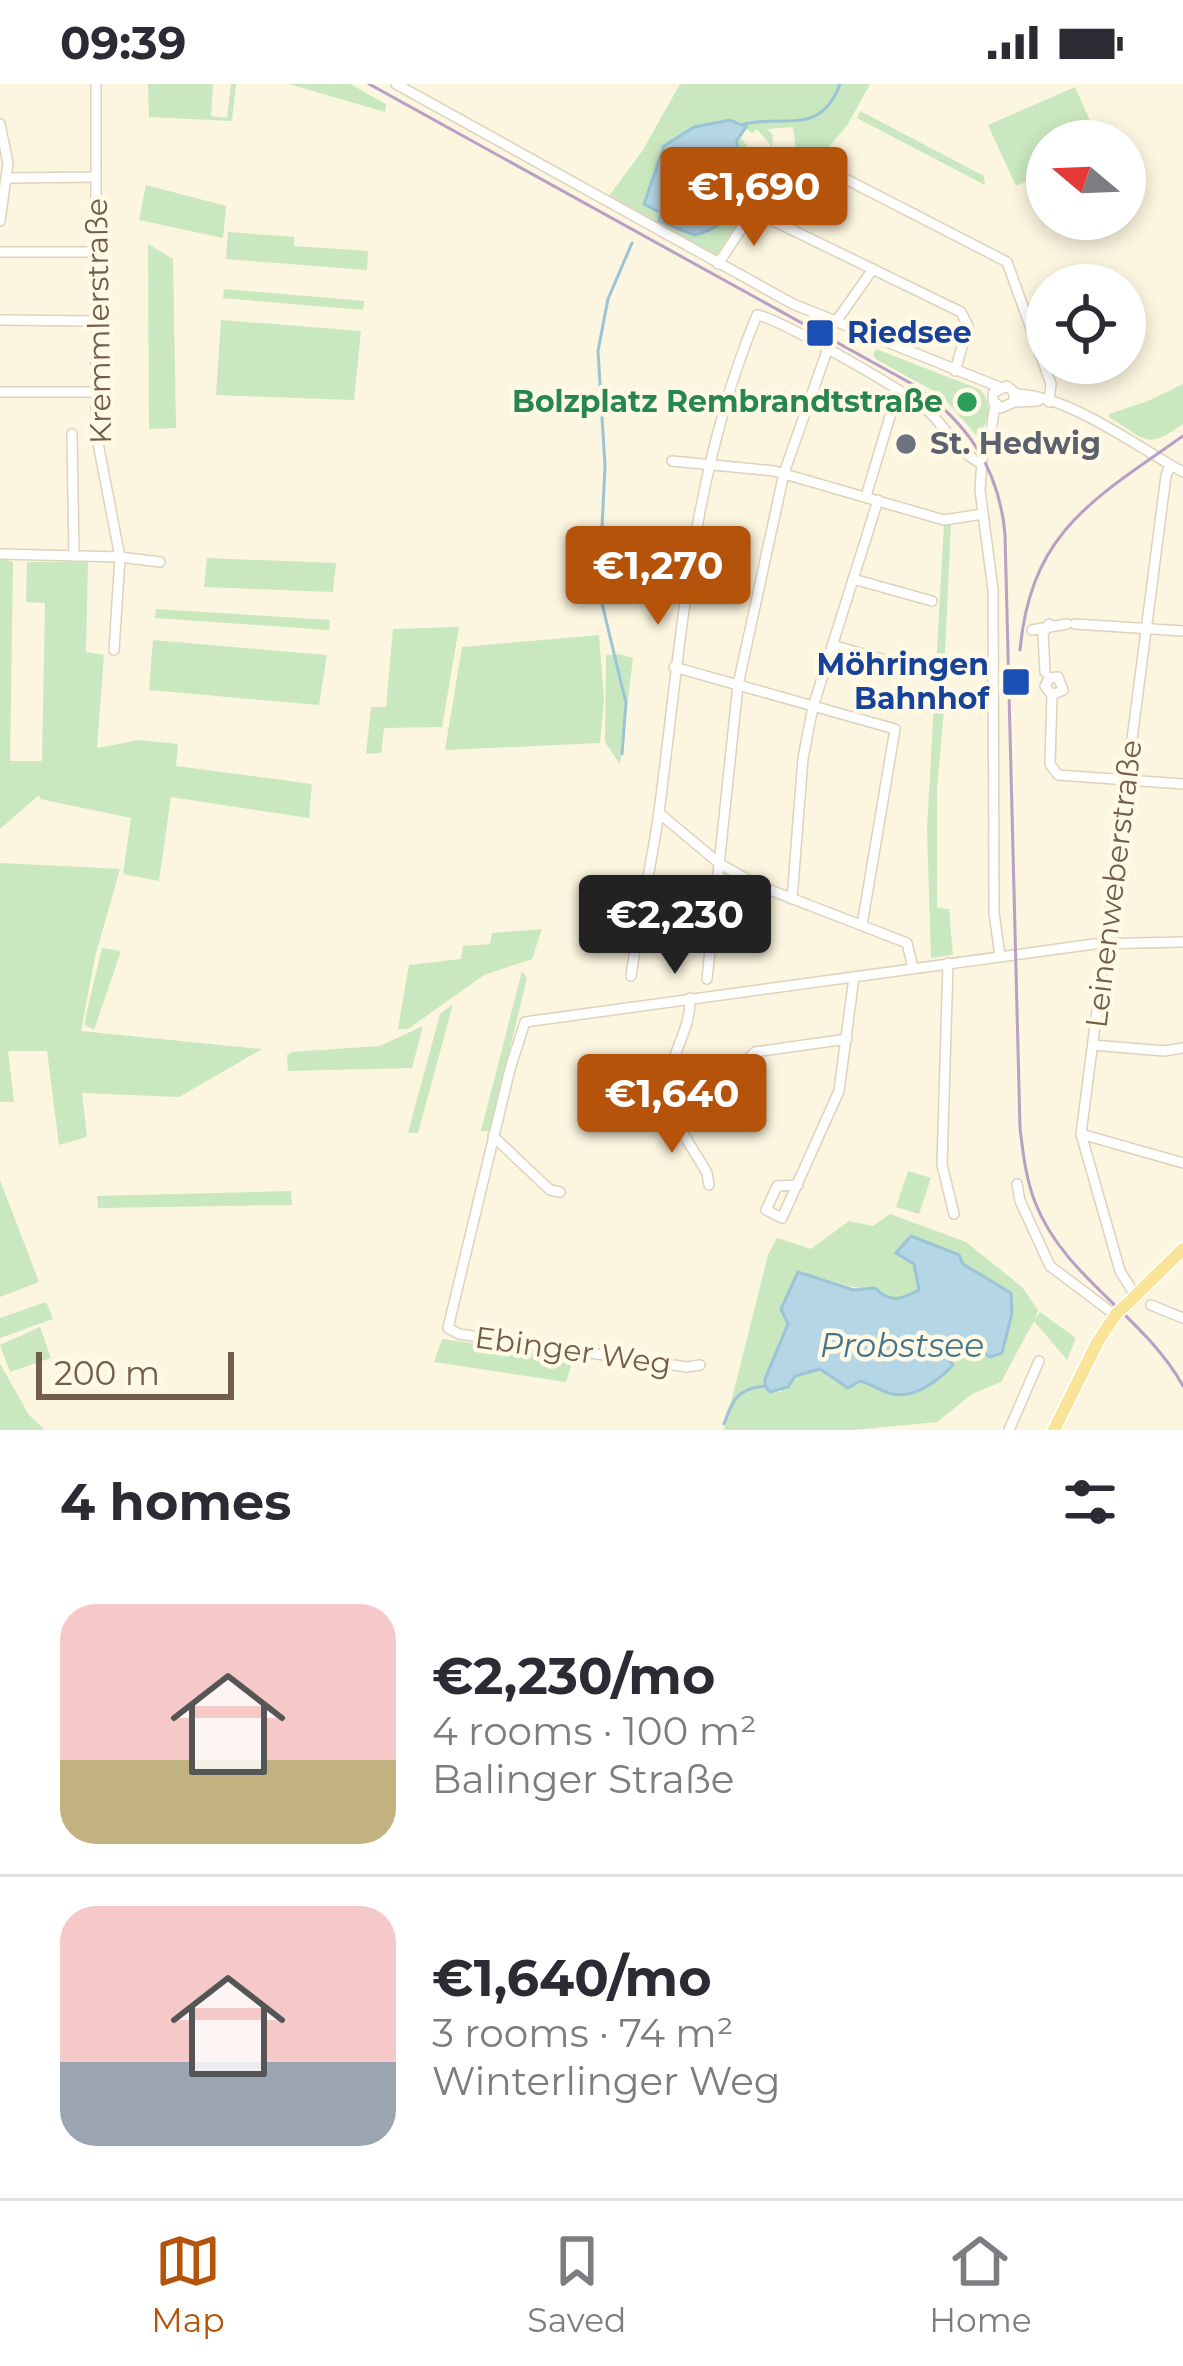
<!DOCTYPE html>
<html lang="en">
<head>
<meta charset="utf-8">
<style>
  :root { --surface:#fff; --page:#f7f7f7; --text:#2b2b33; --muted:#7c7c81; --line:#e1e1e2; --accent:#b45309 }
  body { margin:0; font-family:Montserrat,sans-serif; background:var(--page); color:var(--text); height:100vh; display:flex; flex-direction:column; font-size:45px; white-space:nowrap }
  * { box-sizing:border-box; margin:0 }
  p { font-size:39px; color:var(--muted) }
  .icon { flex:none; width:66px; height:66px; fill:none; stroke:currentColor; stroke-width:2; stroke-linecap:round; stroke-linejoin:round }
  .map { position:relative; height:1346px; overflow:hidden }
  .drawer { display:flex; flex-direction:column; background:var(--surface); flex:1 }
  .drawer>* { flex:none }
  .needle { width:78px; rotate:289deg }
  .tools { position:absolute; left:1026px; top:36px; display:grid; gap:24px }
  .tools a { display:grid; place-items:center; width:120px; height:120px; border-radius:50%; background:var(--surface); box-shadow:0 6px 18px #0003; font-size:60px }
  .scale { position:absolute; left:36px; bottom:30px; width:198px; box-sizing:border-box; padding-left:12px; border:6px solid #715d48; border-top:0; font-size:33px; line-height:42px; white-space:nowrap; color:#715d48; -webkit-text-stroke:9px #fff9e5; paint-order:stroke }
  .price { position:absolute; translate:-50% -102px; padding:0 27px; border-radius:12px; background:var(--accent); color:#fff; font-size:39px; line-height:78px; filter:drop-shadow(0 3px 6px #0008) }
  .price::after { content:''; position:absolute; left:50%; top:72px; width:36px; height:27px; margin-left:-18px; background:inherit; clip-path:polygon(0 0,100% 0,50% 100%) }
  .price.current { background:#222; color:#fff }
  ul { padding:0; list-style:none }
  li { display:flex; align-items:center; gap:36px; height:300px; padding:0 60px }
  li+li { border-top:3px solid var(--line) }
  li span { display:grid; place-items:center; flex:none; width:336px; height:240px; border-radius:36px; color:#555 }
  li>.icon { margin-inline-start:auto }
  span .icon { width:144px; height:144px; fill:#fffc; stroke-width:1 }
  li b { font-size:51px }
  h2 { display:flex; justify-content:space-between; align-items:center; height:144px; padding:0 60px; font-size:51px }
  .status { display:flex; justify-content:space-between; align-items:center; height:84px; padding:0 60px; background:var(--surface); direction:ltr }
  .status svg { height:33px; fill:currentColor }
  .tab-bar { display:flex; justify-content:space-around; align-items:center; height:168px; border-top:3px solid var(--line); background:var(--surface); font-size:33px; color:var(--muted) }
  .tab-bar a { display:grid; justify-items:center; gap:6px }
  .tab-bar .current { color:var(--accent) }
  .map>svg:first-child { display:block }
  .green { fill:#c9e8bf; fill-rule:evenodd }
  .water { fill:#b5d6e4; stroke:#9bc4d6; stroke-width:3 }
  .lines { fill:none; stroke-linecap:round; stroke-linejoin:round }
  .stream { stroke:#9bc4d6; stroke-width:3 }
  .minor-casing { stroke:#dfd2bc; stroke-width:12 }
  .major-casing { stroke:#fff; stroke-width:15 }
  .minor { stroke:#fff; stroke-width:9 }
  .major { stroke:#fae498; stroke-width:12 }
  .tram { stroke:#b89fc3; stroke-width:3 }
  .minor-bridge-casing { stroke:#dfd2bc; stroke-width:12; stroke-linecap:butt }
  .major-bridge-casing { stroke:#fff; stroke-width:15; stroke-linecap:butt }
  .minor-bridge { stroke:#fff; stroke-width:9 }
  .major-bridge { stroke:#fae498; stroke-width:12 }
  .transit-dot { fill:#1a4fb4; stroke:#fff9e5; stroke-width:4.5 }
  .leisure-dot { fill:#2e9e5b; stroke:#fff9e5; stroke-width:4.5 }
  .worship-dot { fill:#6b7280; stroke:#fff9e5; stroke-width:4.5 }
  .labels { text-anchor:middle; stroke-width:9; stroke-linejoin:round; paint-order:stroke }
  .street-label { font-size:30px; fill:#715d48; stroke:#fff9e5 }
  .transit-label { font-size:30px; font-weight:bold; fill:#164399; stroke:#fff9e5; text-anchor:start }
  .leisure-label { font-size:30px; font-weight:bold; fill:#27864d; stroke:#fff9e5; text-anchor:end }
  .worship-label { font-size:30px; font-weight:bold; fill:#5b616d; stroke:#fff9e5; text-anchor:start }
  .water-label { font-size:33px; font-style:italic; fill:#45758b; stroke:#fff9e5 }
</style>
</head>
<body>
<div class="status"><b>09:39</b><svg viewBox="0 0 49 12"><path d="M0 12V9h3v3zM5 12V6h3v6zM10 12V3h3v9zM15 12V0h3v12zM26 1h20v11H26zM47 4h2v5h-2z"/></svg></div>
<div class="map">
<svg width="1183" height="1346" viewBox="0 0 1183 1346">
  <rect width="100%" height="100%" fill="#fcf5df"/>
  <!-- green -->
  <g class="green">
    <path d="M148,0H213L211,32L227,34L231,0H236L232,37L149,33Z"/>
    <path d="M289,0H350L386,20L385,28Z"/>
    <path d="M680,0H870L848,40L818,76L796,66L793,43L767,45L773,51L772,63L757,45L752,49L746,45L741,54L753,70L766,77L751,121L716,172L609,112L643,66ZM730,36L741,51L737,65L754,77L687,150L645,120C659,60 669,48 730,36Z"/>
    <path d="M1075,3L1099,57H1047V88L1016,102L988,41Z"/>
    <path d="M860,27L984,92L985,101L857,34Z"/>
    <path d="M146,101L226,122L223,154L139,136Z"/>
    <path d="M228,148L294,153V162L368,167L367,186L226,175Z"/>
    <path d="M148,160L173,175L176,344L149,345Z"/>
    <path d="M224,205L364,217L363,226L223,214Z"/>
    <path d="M221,236L361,247L354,316L216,311Z"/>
    <path d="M876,265L979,305C993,318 990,339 977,352L941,311L877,276L873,271Z"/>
    <path d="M1183,300V340C1145,367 1146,355 1109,333V330L1148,317Z"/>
    <path d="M944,440H951L944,590L947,592L937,704V824L949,825L953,871L931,874L927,745Z"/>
    <path d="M207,474L336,479L333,508L204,503Z"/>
    <path d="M0,475L13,478L10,677H42L45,519L26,518L27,478H88L86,568L104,571L97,664L139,656L178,660L176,682L312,700L309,734L171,713L159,797L123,790L131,734L40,715L39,711L0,745Z"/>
    <path d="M156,525L330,536L329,546L155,534Z"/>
    <path d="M459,543L442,643L384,644L381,669L366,670L371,623H386L393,545Z"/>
    <path d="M599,551L604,616L600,659L445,666L462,563Z"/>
    <path d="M153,556L327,571L319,621L149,606Z"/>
    <path d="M619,570L633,574L620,680L605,658L606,575V571Z"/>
    <path d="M0,779L120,785L95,873L81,947L262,965L179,1013L82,1009L87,1053L59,1061L47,967H8L14,1018H0Z"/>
    <path d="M542,845L532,875L484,891L408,945H398L409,881L461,875L463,862L490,860L492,849Z"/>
    <path d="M102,864L121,867L94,946L85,941L86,931Z"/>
    <path d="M522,887L527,894L490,1047H481Z"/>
    <path d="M453,920L418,1049H408L440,930Z"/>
    <path d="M423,942L412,984L288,987L287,971L292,968L380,962Z"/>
    <path d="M908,1087L931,1094L919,1130L896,1123Z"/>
    <path d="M0,1096L39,1198L0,1213Z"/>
    <path d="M291,1107L292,1121L98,1124L97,1112Z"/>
    <path d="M890,1130L966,1158L1022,1203L1038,1226L1035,1235L1040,1228L1076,1254L1067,1276L1034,1237L1001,1298L972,1310L937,1338L853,1346H724L768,1171L777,1154L811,1165L849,1137L873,1142ZM958,1171L963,1180L1011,1210L1006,1257L982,1269L962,1259L953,1264L947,1287C899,1321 910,1311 860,1297L848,1304L820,1285L795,1292L779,1309L765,1295C769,1287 787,1251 787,1245C788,1242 782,1228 781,1225L795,1193C823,1188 846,1207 874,1204C890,1220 901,1215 919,1207C921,1194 915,1181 906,1172Z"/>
    <path d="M46,1218L53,1235L0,1254V1234Z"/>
    <path d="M40,1243L51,1274L10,1288L0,1261Z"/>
    <path d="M442,1255L574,1273L566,1298L434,1278Z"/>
    <path d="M0,1280L29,1331L45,1346H0Z"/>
  </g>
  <!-- water -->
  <g class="water">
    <path d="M730,36L746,43L737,56V64L754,77L755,82C745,114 729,144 694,151L659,137L661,129L644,120L664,62L694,43Z"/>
    <path d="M911,1152L959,1171L963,1180L1011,1209L1012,1229L1002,1269L990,1273L962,1259L953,1264L949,1275L953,1281C938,1297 912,1317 889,1309C879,1306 871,1300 860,1297L848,1304L820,1285L795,1292L788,1303L770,1308L765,1302V1295L788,1240L781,1225L798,1188L854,1206L875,1204C890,1220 902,1215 919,1206L914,1180L896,1169Z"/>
  </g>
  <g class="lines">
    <!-- stream -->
    <g class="stream">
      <path d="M741,41C783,29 820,54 840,0"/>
      <path d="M622,670L626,619L599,507L605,382L598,267L608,215L632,159"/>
      <path d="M724,1340C733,1315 737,1305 765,1302"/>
    </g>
    <defs>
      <g id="minor">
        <path d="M396,0L793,220L999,303"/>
        <path d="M0,40L8,79L0,137"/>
        <path d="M7,94L96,93"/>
        <path d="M753,127L961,228L968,242L955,287"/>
        <path d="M0,168H95"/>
        <path d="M718,180L753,127L771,82L785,72H801L1007,178L1051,300L1049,318"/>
        <path d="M0,236L95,237"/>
        <path d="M835,239L873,185"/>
        <path d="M0,308H95"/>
        <path d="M1014,310C1068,310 1137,363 1183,388"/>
        <path d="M1014,318V308L1007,302L993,309V317L1001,324L1014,318L1038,317"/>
        <path d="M991,348L995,320"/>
        <path d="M72,350L74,472"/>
        <path d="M982,375L980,406L993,506L994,829L1000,872"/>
        <path d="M672,377L774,387L944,436L983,430"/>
        <path d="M866,412L898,306"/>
        <path d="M0,470L120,473L96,349V0"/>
        <path d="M853,495L932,517"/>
        <path d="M1075,540L1183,547"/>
        <path d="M1032,546L1067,540"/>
        <path d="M832,561L927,588"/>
        <path d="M114,566L120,473L160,478"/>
        <path d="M674,583L895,645L862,841"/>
        <path d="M1045,588L1043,550L1049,540"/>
        <path d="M1052,611L1063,606L1058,593L1049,594L1045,602L1052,611L1050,680L1058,691L1183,700"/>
        <path d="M659,729L720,780L757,801L907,859L913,884"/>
        <path d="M792,815L803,674L813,623L878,416"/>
        <path d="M948,879L942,1081L954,1130"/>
        <path d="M631,892C639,837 651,783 659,728C681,560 691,389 757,231C780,235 907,308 928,327C946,343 958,369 981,379"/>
        <path d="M707,895L738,601L784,389L827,267"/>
        <path d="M690,914C691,945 671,970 667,1000C664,1028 694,1065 707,1089L709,1101"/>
        <path d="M1093,961L1164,967L1183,964"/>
        <path d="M749,974L755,968L847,955"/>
        <path d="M1081,1050L1183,1079"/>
        <path d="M493,1052L550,1106L560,1108"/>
        <path d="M1017,1100L1020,1117L1050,1182L1115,1231"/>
        <path d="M798,1101L777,1102L766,1126L782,1134L839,1007L854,893"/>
        <path d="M1135,1211L1120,1187L1081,1050L1166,392L1170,381"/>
        <path d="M1151,1221L1183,1234"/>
        <path d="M700,1281L687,1283L459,1250L448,1244L510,985L525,938L1094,860L1183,858"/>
        <path d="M1009,1346L1039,1277"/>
      </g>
      <g id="major">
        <path d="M1128,1219L1183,1165"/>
        <path d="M1054,1346L1098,1257L1117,1229"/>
      </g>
    </defs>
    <!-- minor casing -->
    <use href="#minor" class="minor-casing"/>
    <!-- major casing -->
    <use href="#major" class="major-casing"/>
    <!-- minor -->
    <use href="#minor" class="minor"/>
    <!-- major -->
    <use href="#major" class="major"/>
    <!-- tram -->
    <g class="tram">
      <path d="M369,0L914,301C967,338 999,384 1005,450L1020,1044C1023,1069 1026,1095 1035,1118C1064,1194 1145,1232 1183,1302"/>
      <path d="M1020,566C1031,447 1094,415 1183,352"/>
    </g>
    <defs>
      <path id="minor-bridge" d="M982,375L991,349"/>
      <path id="major-bridge" d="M1117,1229L1128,1219"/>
    </defs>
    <!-- minor-bridge casing -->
    <use href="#minor-bridge" class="minor-bridge-casing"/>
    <!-- major-bridge casing -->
    <use href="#major-bridge" class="major-bridge-casing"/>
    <!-- minor-bridge -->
    <use href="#minor-bridge" class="minor-bridge"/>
    <!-- major-bridge -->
    <use href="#major-bridge" class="major-bridge"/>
  </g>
  <!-- markers -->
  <g class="transit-dot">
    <rect x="805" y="234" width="30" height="30" rx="6"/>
    <rect x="1001" y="583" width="30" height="30" rx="6"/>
  </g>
  <circle class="leisure-dot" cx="967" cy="318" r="12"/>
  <circle class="worship-dot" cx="906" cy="360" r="12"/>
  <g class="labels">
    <!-- street labels -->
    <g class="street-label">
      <text transform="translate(99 237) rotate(-91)" y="10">Kremmlerstraße</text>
      <text transform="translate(1114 800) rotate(-83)" y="10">Leinenweberstraße</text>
      <text transform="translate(573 1267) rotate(8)" y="10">Ebinger Weg</text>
    </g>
    <!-- transit labels -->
    <g class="transit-label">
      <text x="847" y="259">Riedsee</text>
      <text x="989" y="591" text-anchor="end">Möhringen<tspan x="989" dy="34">Bahnhof</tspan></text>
    </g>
    <!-- leisure labels -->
    <g class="leisure-label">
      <text x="943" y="328">Bolzplatz Rembrandtstraße</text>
    </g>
    <!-- worship labels -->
    <g class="worship-label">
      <text x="930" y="370">St. Hedwig</text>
    </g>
    <!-- water labels -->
    <g class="water-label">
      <text x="902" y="1273">Probstsee</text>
    </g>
  </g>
</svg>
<div class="tools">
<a><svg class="needle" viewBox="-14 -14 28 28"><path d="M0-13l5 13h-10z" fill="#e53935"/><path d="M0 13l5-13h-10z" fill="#7c7c81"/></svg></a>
<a><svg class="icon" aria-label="locate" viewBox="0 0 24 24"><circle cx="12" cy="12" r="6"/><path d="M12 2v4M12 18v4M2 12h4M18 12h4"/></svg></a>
</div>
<div class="scale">200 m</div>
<b class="price" style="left:754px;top:165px">€1,690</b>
<b class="price" style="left:658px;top:544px">€1,270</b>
<b class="price current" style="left:675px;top:893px">€2,230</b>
<b class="price" style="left:672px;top:1072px">€1,640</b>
</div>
<section class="drawer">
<h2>4 homes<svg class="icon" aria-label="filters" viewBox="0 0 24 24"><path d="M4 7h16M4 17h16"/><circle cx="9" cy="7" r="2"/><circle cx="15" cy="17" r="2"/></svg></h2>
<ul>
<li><span style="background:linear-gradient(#f6c9c9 65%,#c2b280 0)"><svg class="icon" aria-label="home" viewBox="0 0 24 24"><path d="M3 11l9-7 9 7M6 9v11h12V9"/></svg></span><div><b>€2,230/mo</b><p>4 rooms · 100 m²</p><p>Balinger Straße</p></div></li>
<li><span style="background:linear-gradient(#f6c9c9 65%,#9aa5b1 0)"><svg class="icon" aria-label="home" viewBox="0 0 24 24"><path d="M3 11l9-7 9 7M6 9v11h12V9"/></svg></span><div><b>€1,640/mo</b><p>3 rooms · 74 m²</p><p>Winterlinger Weg</p></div></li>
</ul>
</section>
<nav class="tab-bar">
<a class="current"><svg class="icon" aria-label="map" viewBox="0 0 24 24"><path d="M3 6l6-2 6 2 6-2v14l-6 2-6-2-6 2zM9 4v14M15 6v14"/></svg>Map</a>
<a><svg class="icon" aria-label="saved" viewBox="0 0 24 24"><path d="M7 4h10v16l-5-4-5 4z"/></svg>Saved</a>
<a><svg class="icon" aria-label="home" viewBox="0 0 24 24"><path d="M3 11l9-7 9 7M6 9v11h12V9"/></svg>Home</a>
</nav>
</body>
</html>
